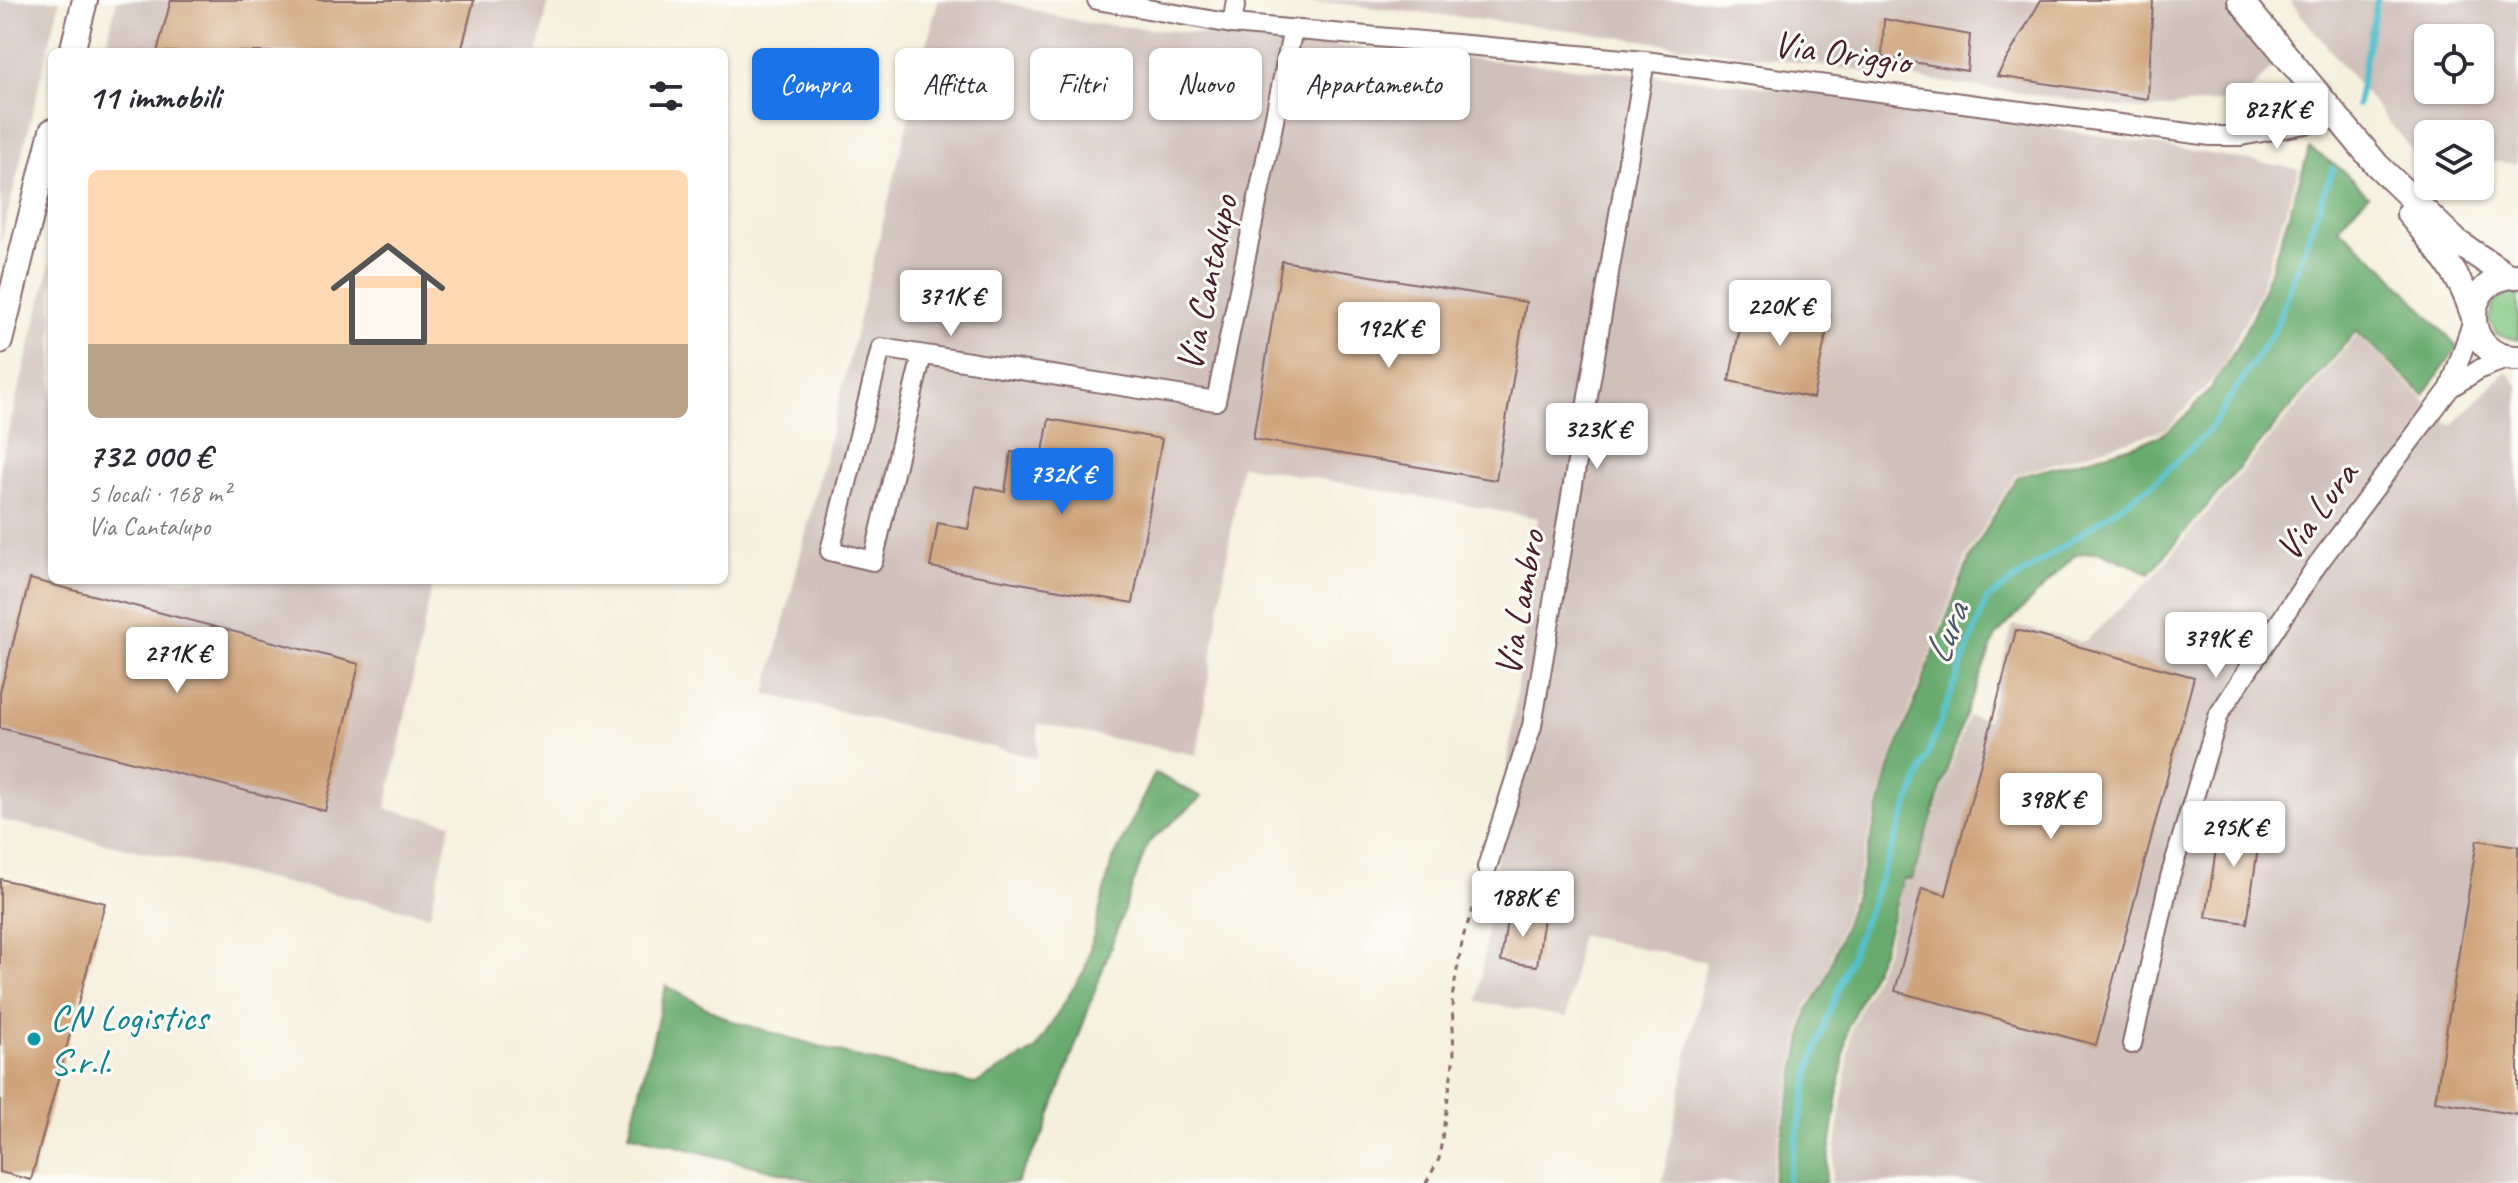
<!DOCTYPE html>
<html lang="it">
<head>
<meta charset="utf-8">
<style>
  :root { --surface:#fff; --page:#f7f7f7; --text:#2b2b33; --muted:#7c7c81; --accent:#1a73e8 }
  body { margin:0; font-family:Caveat,sans-serif; background:var(--page); color:var(--text); height:100vh; display:flex; flex-direction:column; font-size:30px; white-space:nowrap }
  * { box-sizing:border-box; margin:0 }
  p { font-size:26px; color:var(--muted) }
  .icon { flex:none; width:44px; height:44px; fill:none; stroke:currentColor; stroke-width:2; stroke-linecap:round; stroke-linejoin:round }
  .map { position:relative; flex:1; overflow:hidden }
  .details { position:absolute; left:48px; top:48px; width:680px; height:536px; display:flex; flex-direction:column; background:var(--surface); border-radius:12px; box-shadow:0 2px 6px #0004 }
  .details>* { flex:none }
  .hud { position:absolute; left:752px; top:48px; width:760px; height:72px; display:flex; gap:16px }
  .controls { position:absolute; left:2414px; top:24px; display:grid; gap:16px }
  .controls a { display:grid; place-items:center; width:80px; height:80px; border-radius:12px; background:var(--surface); box-shadow:0 2px 6px #0004; font-size:40px }
  .price { position:absolute; translate:-50% -68px; padding:0 18px; border-radius:8px; background:#fff; color:#222; font-size:26px; line-height:52px; filter:drop-shadow(0 2px 4px #0008) }
  .price::after { content:''; position:absolute; left:50%; top:48px; width:24px; height:18px; margin-left:-12px; background:inherit; clip-path:polygon(0 0,100% 0,50% 100%) }
  .price.current { background:var(--accent); color:#fff }
  ul { padding:0; list-style:none }
  li { display:grid; align-content:center; gap:16px; height:424px; padding:0 40px }
  li span { display:grid; place-items:center; height:248px; border-radius:12px; color:#555 }
  li>.icon { margin-inline-start:auto }
  span .icon { width:144px; height:144px; fill:#fffc; stroke-width:1 }
  li b { font-size:34px }
  h2 { display:flex; justify-content:space-between; align-items:center; height:96px; padding:0 40px; font-size:34px }
  .tag { padding:0 28px; border-radius:12px; background:var(--surface); box-shadow:0 2px 6px #0004; font-size:28px; line-height:72px }
  .tag.current { background:var(--accent); color:#fff }
  .map>svg:first-child { display:block }
  .industrial { fill:#cfc0ba; fill-rule:evenodd }
  .green { fill:#82c680; stroke:#667256; stroke-width:2 }
  .forest { fill:#69ab6e; stroke:#5a654c; stroke-width:2 }
  .lines { fill:none; stroke-linecap:round; stroke-linejoin:round }
  .stream { stroke:#53c0cb; stroke-width:6 }
  .building { fill:#cfa47b }
  .minor-casing { stroke:#86686a; stroke-width:22 }
  .major-casing { stroke:#86686a; stroke-width:28 }
  .path { stroke:#86686a; stroke-width:3; stroke-dasharray:6 6; stroke-linecap:butt }
  .minor { stroke:#fff; stroke-width:18 }
  .major { stroke:#fff; stroke-width:24 }
  .culture-dot { fill:#0f9aa8; stroke:#fdfcf7; stroke-width:3 }
  .labels { text-anchor:middle; stroke-width:6; stroke-linejoin:round; paint-order:stroke }
  .street-label { font-size:38px; fill:#4a1f2b; stroke:#fdfcf7 }
  .culture-label { font-size:38px; fill:#0d838f; stroke:#fdfcf7; text-anchor:start }
  .water-label { font-size:40px; font-style:italic; fill:#4d5763; stroke:#fdfcf7 }
</style>
</head>
<body>
<div class="map">
<svg width="2518" height="1183" viewBox="0 0 2518 1183">
  <rect width="100%" height="100%" fill="#fdfcf7"/>
  <filter id="ink" filterUnits="userSpaceOnUse"><feTurbulence type="fractalNoise" baseFrequency=".0125" numOctaves="2"/><feDisplacementMap in="SourceGraphic" scale="16" xChannelSelector="R" yChannelSelector="G"/><feConvolveMatrix kernelMatrix="1 2 1 2 8 2 1 2 1" color-interpolation-filters="sRGB"/></filter>
  <filter id="wash" filterUnits="userSpaceOnUse"><feTurbulence type="fractalNoise" baseFrequency=".006" numOctaves="4" result="noise"/><feDisplacementMap in="SourceGraphic" scale="32" xChannelSelector="R" yChannelSelector="G"/><feGaussianBlur stdDeviation="1.8" result="paint"/><feColorMatrix in="noise" values="0 0 0 0 0 0 0 0 0 0 0 0 0 0 0 0 0 1.4 0 .05"/><feComposite in="paint" operator="in"/></filter>
  <g filter="url(#wash)">
    <rect width="100%" height="100%" fill="#f5f0de"/>
    <!-- industrial -->
    <g class="industrial">
      <path d="M0,0H60L0,245Z"/>
      <path d="M117,0H549L538,52H104Z"/>
      <path d="M938,0H995L1087,23L1686,78L1907,103L2299,169L2259,292L2221,370L2167,429L2015,475L1967,556L1888,766L1858,877L1822,984L1806,1006L1769,1183H1662L1706,962L1580,935L1567,1017L1478,1002L1538,518L1241,465L1197,755L1038,724L1037,758L766,694Z"/>
      <path d="M1207,0H2224L2276,63L2243,99L2143,110L1539,26L1332,3Z"/>
      <path d="M2289,0H2518L2517,164L2480,160V134H2428V155L2414,153ZM2428,38H2480V90H2428Z"/>
      <path d="M52,258V580H433L386,809L451,823L430,915L0,820V464Z"/>
      <path d="M2357,335L2452,426L2506,371L2518,385V1183H1831L1852,1027L1887,949L1904,880L1912,881L1968,716L1987,720L2013,625L2084,642L2151,579Z"/>
    </g>
    <!-- green -->
    <path class="green" d="M2507,294H2518V340L2496,334L2489,319L2494,303Z"/>
    <!-- forest -->
    <g class="forest">
      <path d="M2310,148L2342,170L2368,195L2338,227L2383,266L2457,347L2424,395L2356,331L2150,573L2100,552L2076,554L1996,636L1964,717L1912,879H1903L1883,949L1848,1027L1825,1183H1772L1808,1009L1824,984L1861,877L1889,769L1970,557L2017,477C2048,468 2148,446 2169,430C2253,364 2277,244 2310,148Z"/>
      <path d="M1155,773L1202,797L1148,843L1044,1133L1016,1183H821L629,1134L666,986L729,1020L867,1060L975,1084L1036,1049L1085,969L1111,864Z"/>
    </g>
    <g class="lines">
      <!-- stream -->
      <g class="stream">
        <path d="M2357,105L2377,0"/>
        <path d="M1787,1183L1811,1067L1825,1024L1987,599L2151,485L2209,431L2275,329L2333,168"/>
      </g>
    </g>
    <g id="blocks">
      <!-- building -->
      <g class="building">
        <path d="M171,0H474L461,52H157Z"/>
        <path d="M2041,0H2153L2148,99L1997,76Z"/>
        <path d="M1884,19L1970,35L1967,71L1882,57Z"/>
        <path d="M1282,261L1526,302L1496,480L1253,439Z"/>
        <path d="M1746,298L1830,315L1813,398L1729,381Z"/>
        <path d="M1049,419L1162,439L1133,603L930,567L938,523L968,529L976,486L1005,492L1011,452L1042,457Z"/>
        <path d="M30,579L359,664L325,811L0,728V692Z"/>
        <path d="M2016,630L2194,677L2096,1045L1895,991L1922,888L1946,895Z"/>
        <path d="M2221,815L2262,820L2247,923L2206,917Z"/>
        <path d="M2477,840L2518,846V1115L2435,1101Z"/>
        <path d="M0,879L105,903L31,1180L0,1172Z"/>
        <path d="M1508,913L1544,917L1537,966L1501,961Z"/>
      </g>
    </g>
  </g>
  <g filter="url(#ink)">
    <use href="#blocks" fill-opacity="0" stroke="#86686a" stroke-width="2"/>
    <g class="lines">
      <defs>
        <g id="minor">
          <path d="M1097,0L1232,24L1645,61L2211,136H2241L2338,118"/>
          <path d="M1232,24L1236,0"/>
          <path d="M922,355L873,561L830,551L881,348L1216,401L1293,29"/>
          <path d="M2450,388L2480,369L2509,358"/>
          <path d="M1487,867L1532,726L1645,61"/>
          <path d="M2132,1044L2170,877L2219,714L2317,565L2450,388L2472,323"/>
        </g>
        <g id="major">
          <path d="M2240,0L2377,165L2457,242L2508,276"/>
          <path d="M72,52L85,0"/>
          <path d="M2409,214C2435,245 2460,273 2472,312"/>
          <path d="M2517,276C2459,276 2460,359 2518,358"/>
          <path d="M0,341L52,131"/>
        </g>
      </defs>
      <!-- minor casing -->
      <use href="#minor" class="minor-casing"/>
      <!-- major casing -->
      <use href="#major" class="major-casing"/>
      <!-- path -->
      <path class="path" d="M1426,1183L1439,1159L1454,1056L1452,998L1463,937L1481,886"/>
      <!-- minor -->
      <use href="#minor" class="minor"/>
      <!-- major -->
      <use href="#major" class="major"/>
    </g>
  </g>
  <!-- markers -->
  <circle class="culture-dot" cx="34" cy="1039" r="8"/>
  <g class="labels">
    <!-- street labels -->
    <g class="street-label">
      <text transform="translate(1842 52) rotate(8)" y="13">Via Origgio</text>
      <text transform="translate(1206 283) rotate(-78)" y="13">Via Cantalupo</text>
      <text transform="translate(2316 511) rotate(-54)" y="13">Via Lura</text>
      <text transform="translate(1519 603) rotate(-80)" y="13">Via Lambro</text>
    </g>
    <!-- culture labels -->
    <g class="culture-label">
      <text x="50" y="1030">CN Logistics<tspan x="50" dy="44">S.r.l.</tspan></text>
    </g>
    <!-- water labels -->
    <g class="water-label">
      <text transform="translate(1945 633) rotate(-68)" y="14">Lura</text>
    </g>
  </g>
</svg>
<div class="controls">
<a><svg class="icon" aria-label="locate" viewBox="0 0 24 24"><circle cx="12" cy="12" r="6"/><path d="M12 2v4M12 18v4M2 12h4M18 12h4"/></svg></a>
<a><svg class="icon" aria-label="layers" viewBox="0 0 24 24"><path d="M12 4l9 5-9 5-9-5zM3 14l9 5 9-5"/></svg></a>
</div>
<b class="price" style="left:2277px;top:151px">827K €</b>
<b class="price" style="left:951px;top:338px">371K €</b>
<b class="price" style="left:1780px;top:348px">220K €</b>
<b class="price" style="left:1389px;top:370px">192K €</b>
<b class="price" style="left:1597px;top:471px">323K €</b>
<b class="price current" style="left:1062px;top:516px">732K €</b>
<b class="price" style="left:2216px;top:680px">379K €</b>
<b class="price" style="left:177px;top:695px">271K €</b>
<b class="price" style="left:2051px;top:841px">398K €</b>
<b class="price" style="left:2234px;top:869px">295K €</b>
<b class="price" style="left:1523px;top:939px">188K €</b>
<div class="hud">
<a class="tag current">Compra</a>
<a class="tag">Affitta</a>
<a class="tag">Filtri</a>
<a class="tag">Nuovo</a>
<a class="tag">Appartamento</a>
</div>
<section class="details">
<h2>11 immobili<svg class="icon" aria-label="filters" viewBox="0 0 24 24"><path d="M4 7h16M4 17h16"/><circle cx="9" cy="7" r="2"/><circle cx="15" cy="17" r="2"/></svg></h2>
<ul>
<li><span style="background:linear-gradient(#ffd9b3 70%,#b9a48a 0)"><svg class="icon" aria-label="home" viewBox="0 0 24 24"><path d="M3 11l9-7 9 7M6 9v11h12V9"/></svg></span><div><b>732 000 €</b><p>5 locali · 168 m²</p><p>Via Cantalupo</p></div></li>
</ul>
</section>
</div>
</body>
</html>
